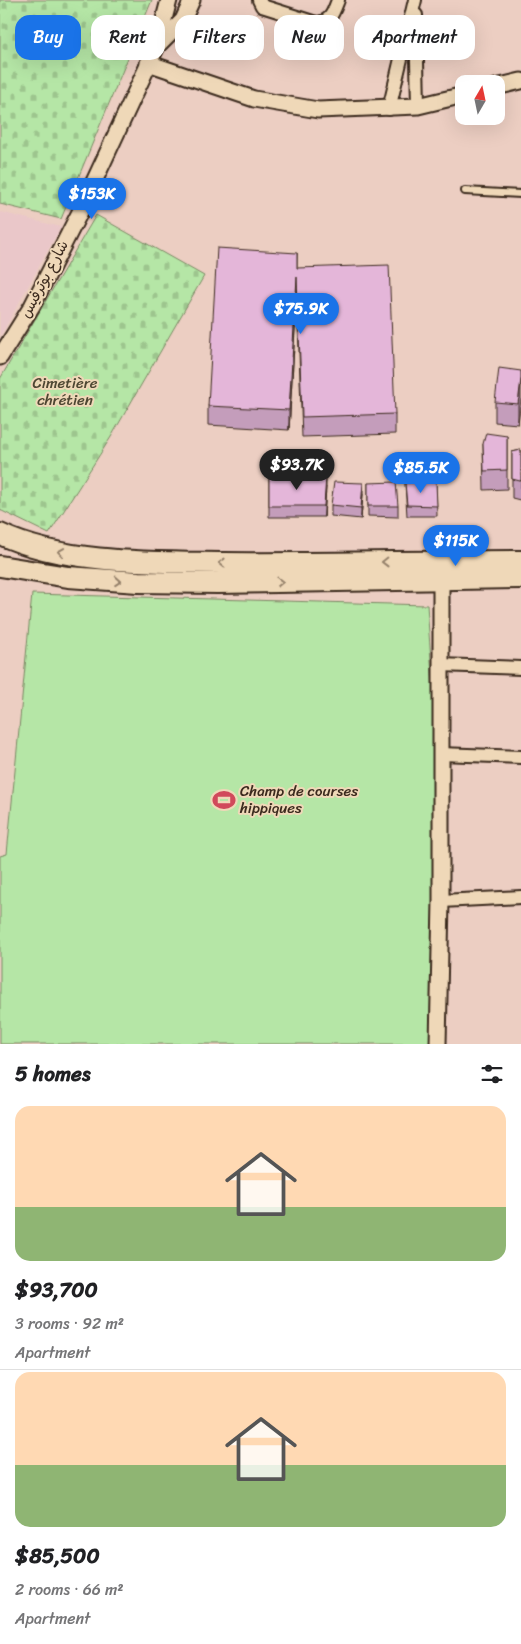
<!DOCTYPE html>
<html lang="en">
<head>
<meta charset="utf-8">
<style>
  :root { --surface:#fff; --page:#f2f2f2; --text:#202124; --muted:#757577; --line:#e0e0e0; --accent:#1a73e8 }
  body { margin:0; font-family:Sriracha,"Playpen Sans Arabic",sans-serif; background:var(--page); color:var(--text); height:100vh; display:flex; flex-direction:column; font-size:19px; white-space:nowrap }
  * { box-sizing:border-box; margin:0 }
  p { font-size:16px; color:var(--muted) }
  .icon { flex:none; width:28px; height:28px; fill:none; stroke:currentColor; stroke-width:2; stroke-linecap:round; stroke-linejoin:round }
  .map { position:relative; height:1044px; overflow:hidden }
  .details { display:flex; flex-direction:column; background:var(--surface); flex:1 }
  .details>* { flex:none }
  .banner { position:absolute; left:15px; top:15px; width:491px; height:45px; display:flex; gap:10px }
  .needle { width:32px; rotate:9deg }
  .fabs { position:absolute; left:455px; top:75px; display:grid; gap:10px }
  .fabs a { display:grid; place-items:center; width:50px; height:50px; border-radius:10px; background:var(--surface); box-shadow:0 5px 20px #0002; font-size:25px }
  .price { position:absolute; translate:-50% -42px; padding:0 11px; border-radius:18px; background:var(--accent); color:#fff; font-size:16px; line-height:32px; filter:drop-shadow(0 1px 2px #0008) }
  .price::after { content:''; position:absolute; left:50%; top:30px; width:15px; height:11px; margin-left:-8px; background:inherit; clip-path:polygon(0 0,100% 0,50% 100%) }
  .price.active { background:#222; color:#fff }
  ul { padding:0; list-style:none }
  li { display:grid; align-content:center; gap:10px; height:265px; padding:0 15px }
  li+li { border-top:1px solid var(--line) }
  li span { display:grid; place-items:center; height:155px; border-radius:15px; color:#555 }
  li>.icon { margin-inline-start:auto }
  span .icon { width:90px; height:90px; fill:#fffc; stroke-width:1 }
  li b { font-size:21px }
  h2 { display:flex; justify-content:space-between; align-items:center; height:60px; padding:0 15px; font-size:21px }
  .chip { padding:0 18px; border-radius:15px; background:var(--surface); box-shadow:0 5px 20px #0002; font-size:18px; line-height:45px }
  .chip.active { background:var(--accent); color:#fff }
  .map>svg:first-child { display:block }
  .built { fill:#eac7c9 }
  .cemetery { fill:url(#cemetery-stones); stroke:#788862 }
  .pitch { fill:#b5e6a6; stroke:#788862 }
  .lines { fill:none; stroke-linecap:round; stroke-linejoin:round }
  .service-casing { stroke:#3b2a1e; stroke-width:10 }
  .minor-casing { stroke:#3b2a1e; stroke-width:16 }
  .tertiary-casing { stroke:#3b2a1e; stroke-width:19 }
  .trunk-casing { stroke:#3b2a1e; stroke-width:24 }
  .service { stroke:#efd8b8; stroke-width:6 }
  .minor { stroke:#efd8b8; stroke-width:12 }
  .tertiary { stroke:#efd8b8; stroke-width:15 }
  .trunk { stroke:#efd8b8; stroke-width:20 }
  .wall { fill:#c49dbb; stroke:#3b2a1e }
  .shaded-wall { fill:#a07f98; stroke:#3b2a1e }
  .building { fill:#e4b6d9; stroke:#3b2a1e }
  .oneway { stroke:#95816b }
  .labels { text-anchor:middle; stroke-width:4; stroke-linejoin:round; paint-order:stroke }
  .street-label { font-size:15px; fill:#3b2a1e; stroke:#efd8b8 }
  .park-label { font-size:15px; fill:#4d4632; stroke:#efd8b8 }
  .poi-label { font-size:15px; fill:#3b2a1e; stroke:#efd8b8; text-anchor:start }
</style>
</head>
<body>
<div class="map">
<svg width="521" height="1044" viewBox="0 0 521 1044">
  <defs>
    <pattern id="cemetery-stones" width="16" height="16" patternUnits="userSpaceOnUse" patternTransform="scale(1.25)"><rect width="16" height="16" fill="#b5e6a6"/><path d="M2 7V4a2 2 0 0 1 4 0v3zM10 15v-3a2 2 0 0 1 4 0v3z" fill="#9dc58e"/></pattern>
  </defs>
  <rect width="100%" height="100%" fill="#eccec2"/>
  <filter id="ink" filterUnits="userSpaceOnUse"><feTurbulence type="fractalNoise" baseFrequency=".02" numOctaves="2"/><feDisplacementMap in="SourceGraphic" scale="10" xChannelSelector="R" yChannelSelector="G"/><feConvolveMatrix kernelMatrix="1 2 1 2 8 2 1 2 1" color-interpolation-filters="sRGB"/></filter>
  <g filter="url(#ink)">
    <!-- built -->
    <path class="built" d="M0,212L61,227L0,337Z"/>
    <!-- cemetery -->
    <g class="cemetery">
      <path d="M0,0H152L61,219L0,204Z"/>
      <path d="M96,215L204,276L111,437L49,534L0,510V379Z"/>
    </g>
    <!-- pitch -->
    <path class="pitch" d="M32,594L427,605L437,745L434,1044H0V856L7,854Z"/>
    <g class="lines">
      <defs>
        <path id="service" d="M465,191L521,194"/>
        <g id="minor">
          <path d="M259,0L262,6L316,23C331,22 333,13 338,0"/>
          <path d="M416,15L418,106"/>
          <path d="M389,109L415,0"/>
          <path d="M440,665L521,668"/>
          <path d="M440,754L521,757"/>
          <path d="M441,901L521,897"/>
        </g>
        <g id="tertiary">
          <path d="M158,45L183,20L192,0"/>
          <path d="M148,63L254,99L318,110L418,106L464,95"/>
          <path d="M496,87L521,81"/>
          <path d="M0,357L32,306L79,214L157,46L169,0"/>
          <path d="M438,1044L441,901V571"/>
        </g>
        <g id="trunk">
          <path d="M0,534C63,564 155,562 224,563C323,564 422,561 521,561"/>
          <path d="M0,566L68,577L138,582L218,583L521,578"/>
        </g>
      </defs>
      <!-- service casing -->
      <use href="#service" class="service-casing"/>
      <!-- minor casing -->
      <use href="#minor" class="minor-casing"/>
      <!-- tertiary casing -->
      <use href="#tertiary" class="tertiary-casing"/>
      <!-- trunk casing -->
      <use href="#trunk" class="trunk-casing"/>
      <!-- service -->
      <use href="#service" class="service"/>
      <!-- minor -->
      <use href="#minor" class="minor"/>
      <!-- tertiary -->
      <use href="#tertiary" class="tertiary"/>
      <!-- trunk -->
      <use href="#trunk" class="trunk"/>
    </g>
    <!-- wall -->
    <g class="wall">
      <path d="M297,268L395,414V434L302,437L297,296L289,430L208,425V406Z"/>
      <path d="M521,371L518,424L495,422V402Z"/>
      <path d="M507,436V489L484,490L483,444Z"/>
      <path d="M521,450V500H520L512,498V452Z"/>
      <path d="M269,477L326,487L324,517H269Z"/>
      <path d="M436,482L437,516H407L405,483Z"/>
      <path d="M368,483L398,506V517L368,516Z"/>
      <path d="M363,494L361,519L331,516V505Z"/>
    </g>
    <!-- shaded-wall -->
    <g class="shaded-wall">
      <path d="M297,253V296L289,430V410Z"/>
      <path d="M521,379V399L518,424V404Z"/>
      <path d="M326,476V487L324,517V506Z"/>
      <path d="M363,483V494L361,519V508Z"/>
    </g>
    <!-- building -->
    <g class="building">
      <path d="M217,248L297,253V268L389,265L395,414L302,417L297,277L289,410L208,406Z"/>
      <path d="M499,368L521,371V379L518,404L495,402Z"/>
      <path d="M486,433L507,436V470L484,471L483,444Z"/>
      <path d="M521,450V480L520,481L512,479V452Z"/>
      <path d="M326,476L324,506H269V477Z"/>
      <path d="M334,482L363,483L361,508L331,505Z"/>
      <path d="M396,482L398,506H368V483Z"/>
      <path d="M436,482L437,506L407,505L405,483Z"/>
    </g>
    <!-- one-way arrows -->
    <defs><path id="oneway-chevron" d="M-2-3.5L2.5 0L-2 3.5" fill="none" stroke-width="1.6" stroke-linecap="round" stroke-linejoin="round" transform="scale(1.25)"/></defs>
    <g class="oneway">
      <use href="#oneway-chevron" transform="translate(61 552) rotate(-172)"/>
      <use href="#oneway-chevron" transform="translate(385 562) rotate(179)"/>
      <use href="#oneway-chevron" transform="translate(222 563) rotate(-179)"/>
      <use href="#oneway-chevron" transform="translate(118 581) rotate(4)"/>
      <use href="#oneway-chevron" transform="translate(280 582) rotate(-1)"/>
    </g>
  </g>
  <!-- icons -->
  <defs>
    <symbol id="stadium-bare" viewBox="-9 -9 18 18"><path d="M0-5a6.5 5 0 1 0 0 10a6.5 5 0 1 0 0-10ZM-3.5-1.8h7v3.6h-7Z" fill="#d1495b" stroke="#efd8b8" stroke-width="2.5" paint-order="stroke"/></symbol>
  </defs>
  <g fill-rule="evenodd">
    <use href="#stadium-bare" x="208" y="784" width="32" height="32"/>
  </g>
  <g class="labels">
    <!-- street labels -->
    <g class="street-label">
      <text transform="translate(44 279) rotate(-62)" y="5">شارع بوترفيس</text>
    </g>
    <!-- park labels -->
    <g class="park-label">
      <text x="65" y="388">Cimetière<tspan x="65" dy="17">chrétien</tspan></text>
    </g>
    <!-- poi labels -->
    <g class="poi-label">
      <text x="240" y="796">Champ de courses<tspan x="240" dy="17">hippiques</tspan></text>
    </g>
  </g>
</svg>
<div class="fabs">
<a><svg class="needle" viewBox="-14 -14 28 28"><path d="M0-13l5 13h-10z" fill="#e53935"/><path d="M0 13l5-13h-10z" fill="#757577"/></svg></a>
</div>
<b class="price" style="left:92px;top:220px">$153K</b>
<b class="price" style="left:301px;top:335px">$75.9K</b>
<b class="price active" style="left:297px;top:491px">$93.7K</b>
<b class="price" style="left:421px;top:494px">$85.5K</b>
<b class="price" style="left:456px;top:567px">$115K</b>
<div class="banner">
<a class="chip active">Buy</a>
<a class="chip">Rent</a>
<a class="chip">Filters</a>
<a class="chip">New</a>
<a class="chip">Apartment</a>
</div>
</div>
<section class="details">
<h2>5 homes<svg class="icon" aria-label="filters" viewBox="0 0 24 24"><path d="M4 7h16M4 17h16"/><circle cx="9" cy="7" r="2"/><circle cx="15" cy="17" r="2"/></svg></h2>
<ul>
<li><span style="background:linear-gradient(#ffd9b3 65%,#8fb573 0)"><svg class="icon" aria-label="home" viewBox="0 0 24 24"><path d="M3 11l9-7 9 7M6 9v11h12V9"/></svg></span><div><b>$93,700</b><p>3 rooms · 92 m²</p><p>Apartment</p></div></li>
<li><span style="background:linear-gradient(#ffd9b3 60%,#8fb573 0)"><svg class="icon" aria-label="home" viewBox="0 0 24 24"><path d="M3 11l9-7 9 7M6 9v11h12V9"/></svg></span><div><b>$85,500</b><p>2 rooms · 66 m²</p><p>Apartment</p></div></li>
</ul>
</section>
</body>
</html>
